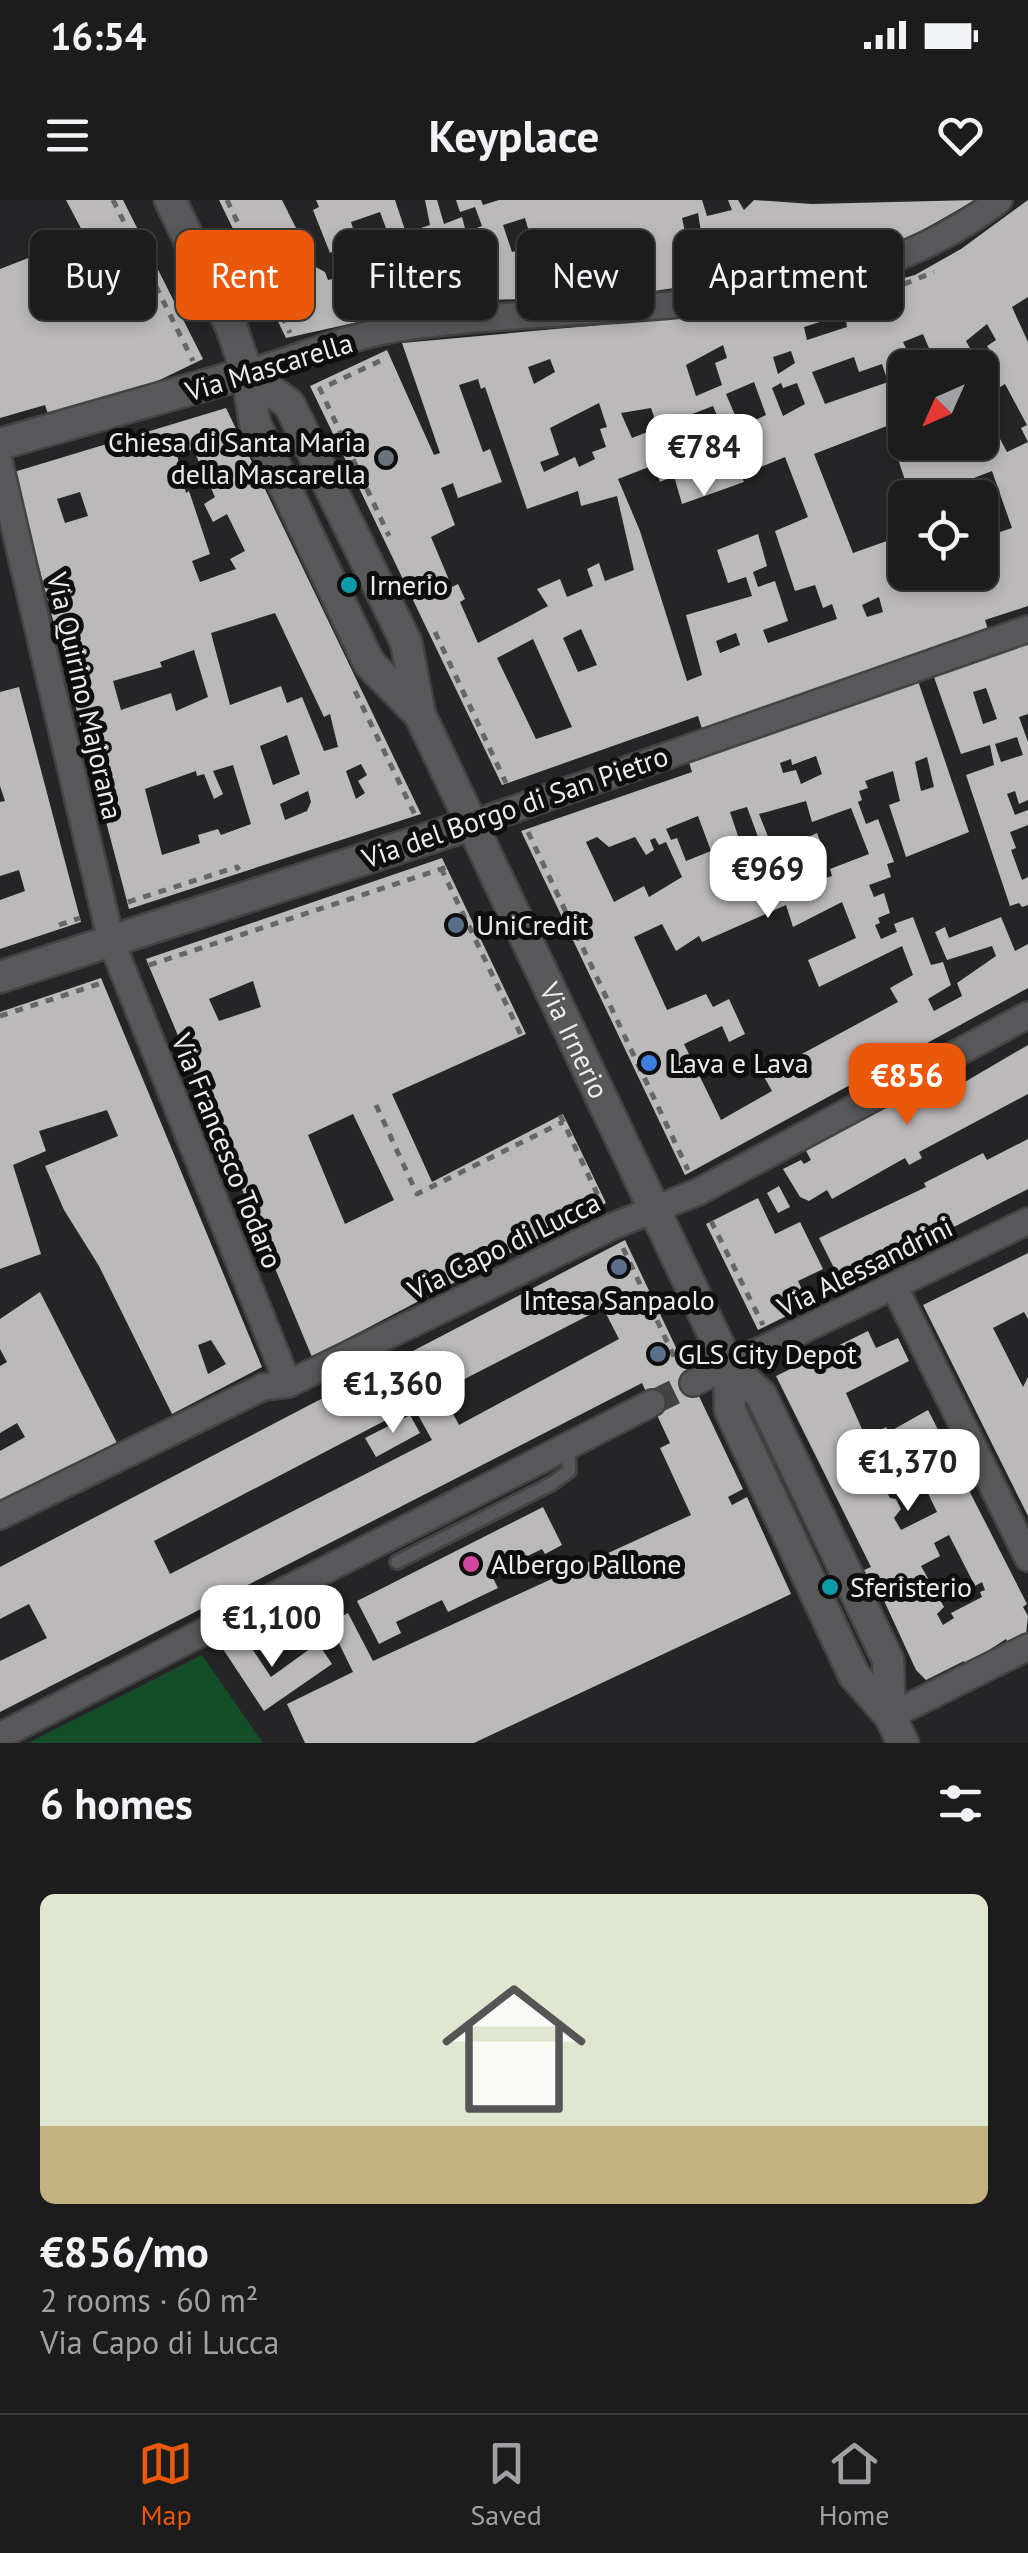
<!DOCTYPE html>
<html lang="en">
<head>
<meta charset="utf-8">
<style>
  :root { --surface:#1c1c1d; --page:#29292a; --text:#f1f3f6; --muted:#a0a1a4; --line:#3a3a3b; --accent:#ea580c }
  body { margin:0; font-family:"PT Sans",sans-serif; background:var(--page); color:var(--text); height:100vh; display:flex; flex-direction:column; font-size:38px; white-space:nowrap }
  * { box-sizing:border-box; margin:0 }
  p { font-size:32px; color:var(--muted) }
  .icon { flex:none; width:55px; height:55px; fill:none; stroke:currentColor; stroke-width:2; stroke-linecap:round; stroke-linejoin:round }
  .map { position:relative; height:1543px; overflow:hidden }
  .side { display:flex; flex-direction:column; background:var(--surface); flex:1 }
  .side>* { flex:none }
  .hud { position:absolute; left:30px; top:30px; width:970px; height:90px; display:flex; gap:20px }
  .needle { width:65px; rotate:225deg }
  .fabs { position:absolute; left:888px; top:150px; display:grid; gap:20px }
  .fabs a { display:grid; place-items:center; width:110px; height:110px; border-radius:15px; background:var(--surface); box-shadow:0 5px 15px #0003,0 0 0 2px var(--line); font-size:50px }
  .price { position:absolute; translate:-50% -85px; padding:0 22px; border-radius:20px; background:#fff; color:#222; font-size:32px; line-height:65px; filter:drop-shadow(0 2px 5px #0008) }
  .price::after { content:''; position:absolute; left:50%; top:60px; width:30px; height:22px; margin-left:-15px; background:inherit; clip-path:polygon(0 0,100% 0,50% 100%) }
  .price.active { background:var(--accent); color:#fff }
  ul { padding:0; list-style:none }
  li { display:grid; align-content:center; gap:20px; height:530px; padding:0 40px }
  li span { display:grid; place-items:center; height:310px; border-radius:15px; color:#555 }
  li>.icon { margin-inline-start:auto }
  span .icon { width:180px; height:180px; fill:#fffc; stroke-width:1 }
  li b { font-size:42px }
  h2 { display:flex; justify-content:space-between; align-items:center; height:120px; padding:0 40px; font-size:42px }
  .pill { padding:0 35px; border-radius:15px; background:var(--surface); box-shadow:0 5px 15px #0003,0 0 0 2px var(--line); font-size:35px; line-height:90px }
  .pill.active { background:var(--accent); color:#fff }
  .status { display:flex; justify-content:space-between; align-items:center; height:70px; padding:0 50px; background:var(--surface); direction:ltr }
  .status svg { height:28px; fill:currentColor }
  header { display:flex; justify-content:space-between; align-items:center; height:130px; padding:0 40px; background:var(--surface); font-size:45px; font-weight:700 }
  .dock { display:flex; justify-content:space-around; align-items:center; height:140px; border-top:2px solid var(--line); background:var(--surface); font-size:28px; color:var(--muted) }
  .dock a { display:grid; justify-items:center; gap:5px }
  .dock .active { color:var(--accent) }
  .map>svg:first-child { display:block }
  .green { fill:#134e28 }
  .building { fill:#bcb9bb; fill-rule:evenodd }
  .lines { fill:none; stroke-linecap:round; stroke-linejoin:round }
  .minor-tunnel { stroke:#434345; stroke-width:25; stroke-dasharray:25 12; stroke-linecap:butt }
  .service-casing { stroke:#434345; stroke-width:18 }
  .minor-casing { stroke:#434345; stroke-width:30 }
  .tertiary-casing { stroke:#434345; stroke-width:35 }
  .path { stroke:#666668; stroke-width:5; stroke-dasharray:8 8; stroke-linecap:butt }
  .service { stroke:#58585b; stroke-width:12 }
  .minor { stroke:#58585b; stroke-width:25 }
  .tertiary { stroke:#58585b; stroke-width:30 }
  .worship-dot { fill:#6b7280; stroke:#0e0e0f; stroke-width:4 }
  .culture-dot { fill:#0f9aa8; stroke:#0e0e0f; stroke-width:4 }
  .service-dot { fill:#5c6f8a; stroke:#0e0e0f; stroke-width:4 }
  .shop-dot { fill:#3f7fe0; stroke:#0e0e0f; stroke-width:4 }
  .hotel-dot { fill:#d1479c; stroke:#0e0e0f; stroke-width:4 }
  .labels { text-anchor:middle; stroke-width:10; stroke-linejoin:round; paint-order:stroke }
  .street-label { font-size:28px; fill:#ececed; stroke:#0e0e0f }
  .poi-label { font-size:28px; fill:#ececed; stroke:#0e0e0f; text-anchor:start }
</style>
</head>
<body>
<div class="status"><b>16:54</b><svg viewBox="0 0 49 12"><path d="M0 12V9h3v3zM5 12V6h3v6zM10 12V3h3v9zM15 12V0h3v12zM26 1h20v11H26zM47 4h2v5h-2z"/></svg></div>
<header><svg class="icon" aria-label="menu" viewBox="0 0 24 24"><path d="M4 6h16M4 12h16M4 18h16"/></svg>Keyplace<svg class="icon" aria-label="heart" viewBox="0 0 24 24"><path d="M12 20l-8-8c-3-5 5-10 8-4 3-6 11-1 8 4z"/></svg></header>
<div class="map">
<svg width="1028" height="1543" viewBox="0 0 1028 1543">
  <rect width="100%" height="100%" fill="#252527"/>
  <!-- green -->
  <path class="green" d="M202,1455L263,1543H28Z"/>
  <!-- building -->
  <g class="building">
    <path d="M66,0H123L203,159L143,188L48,214L45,205L0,218V69L85,36ZM107,50L117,74L87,90L76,66Z"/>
    <path d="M219,0H282L300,36L283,47L299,76L312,65L325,72L328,80L361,73L350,43L330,53L313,10L319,7L316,0H395L406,33L430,25L425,0H437L444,24L462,17L466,32L482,26L475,7L460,12L456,0H481L483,5L499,0H702L707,16L732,10L728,0H738L744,10L754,0L812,4L975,0L907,39L805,69L633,94L448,102L286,138ZM380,12L390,39L359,49L351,22ZM698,13L702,38L687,41L682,18ZM525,18L533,46L512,52L503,25ZM759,33L766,42L743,55L739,42Z"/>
    <path d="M1028,0V97L1012,107L1028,142V406L985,420L988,430L702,529L698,516L502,585L310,186L387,150L434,255L440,253L402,143L600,125L864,89L915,75L961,49ZM845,114L847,127L807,140L804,127ZM987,124L996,140L987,146L990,151L976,159L966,141ZM923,134L931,153L912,162L916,168H980V199L1005,184L1027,225L1021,228L1028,242L1007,252L1000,239L983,248L980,242H931L897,256L911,298H938L933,285L954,278L961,298H980V372H923L908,380L901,362L905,360V318L895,322L901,336L853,353L814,254L905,219V174L895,159L909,154L903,142ZM723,145L727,158L715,163L722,185L696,196L686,165ZM791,151L795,163L778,174L773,157ZM854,157L859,172L882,164L888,182L825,204L812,172ZM550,159L555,172L534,184L528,167ZM478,179L481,189L485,187L527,309L578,291L581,306L617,296L634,370L605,381L599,363L587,369L593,386L567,397L560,379L537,389L548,406L478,443L460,402L465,399L458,384L452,387L431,337L455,325L441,288L453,283L458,298L502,282L490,249L483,252L459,185ZM754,182L766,215L740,227L726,194ZM781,183L783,188L797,183L805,204L783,216L772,188ZM599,203L607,227L600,229L606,247L592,252L595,259L579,267L575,257L544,272L540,262L559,255L550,228ZM713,206L730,246L694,262L677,220ZM651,208L658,228L632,238L621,213ZM785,257L808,317L775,331L795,391L815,385L823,408L832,404L837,419L768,443L763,430L788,421L775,381L758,387L753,372L767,366L758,334L717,350L728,383L746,377L752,396L686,415L702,475L687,481L640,331L618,279L654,265L660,282L674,276L682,304L744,282L741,275ZM992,271L1012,328L994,334L974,278ZM879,397L883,412L867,417L862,405ZM581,429L597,465L578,472L563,438ZM736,433L740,445L720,453L716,441ZM533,439L572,527L536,539L497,458Z"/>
    <path d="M226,208L421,614L129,709L14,272ZM193,249L215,297L204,304L213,322L227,314L245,351L230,359L236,369L200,382L192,361L210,354L189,291L186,293L177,255ZM80,292L88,316L65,323L57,299ZM275,413L324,517L330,514L338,547L324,551L302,497L287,503L281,486L230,505L211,433ZM194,450L208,497L176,511L171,493L121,510L113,481L162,467L160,462ZM287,535L300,574L273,585L260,546ZM361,564L367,575L358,581L365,593L356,599L346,571ZM233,565L251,624L221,635L218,629L198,635L200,643L162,655L145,589L196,571L197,576L204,574L214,599L223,594L213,571ZM308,591L311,602L307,611L285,620L280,604Z"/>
    <path d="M1028,444V514L1019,517L1028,542V600L1019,604L1015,591L1007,594L1015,615L1028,610V625L1010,632L1016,648L1011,650L1022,680L1028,677V705L1022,707L1019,703L1010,706L966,575L994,565L990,545L961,554L934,477ZM986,488L997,519L983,524L973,492ZM1017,537L1023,555L1001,562L995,544Z"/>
    <path d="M918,481L969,632L906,657L889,605L900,601L893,571L865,581L868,588L859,591L862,600L858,602L866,624L878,619L894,662L887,664L891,677L869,685L874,697L884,693L890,713L878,718L880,723L875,725L881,739L897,732L894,724L913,717L931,765L943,762L951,785L928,799L934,811L962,796L957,783L996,756L992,746L947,760L935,732L945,727L949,738L1001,717L1015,751L1028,744V788L685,975L521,631L692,572L688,559ZM816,556L822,574L801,584L796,570L783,573L780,563L791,559L792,565ZM927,557L934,587L921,591L915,562ZM806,601L812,622L851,608L869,654L830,669L832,676L819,680L814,666L827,660L817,633L791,645L788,637L771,644L759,614ZM747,607L761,645L732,658L726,643L739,639L730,612ZM698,616L711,651L686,661L677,638L671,640L666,629ZM597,637L609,647L635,637L646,655L654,650L650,640L655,638L659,645L666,642L682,677L649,697L644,686L614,702L586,642ZM792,672L799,689L783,695L777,679ZM842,702L856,738L808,760L819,787L902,746L913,775L890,788L898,802L763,875L772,891L721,920L684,844L722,826L729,842L745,834L729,799L713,807L706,794L667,810L634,737L662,724L676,751L699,736L702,742L786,705L793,727Z"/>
    <path d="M19,487L81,722L0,749V700L25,691L19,670L0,676V602L5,601L0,586V492Z"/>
    <path d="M442,658L526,834L392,894L432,982L563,914L606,1003L312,1157L146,759ZM253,781L261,807L219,821L209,799ZM353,914L394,1000L345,1024L308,935Z"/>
    <path d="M101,778L262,1167L172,1214L99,1066L64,1010L45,966L118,936L107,910L39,931L46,951L13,965L41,1054L0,1069V812ZM211,1140L226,1164L208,1174L198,1145Z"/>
    <path d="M1028,845V894L919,952L922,958L909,965L905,958L832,999L827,990L809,1001L800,997L783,969L801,960L804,964L811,960L805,949L942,872L951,890Z"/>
    <path d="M1028,939V989L946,1031L942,1023L838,1076L819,1038L926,987L924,983L983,953L987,960Z"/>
    <path d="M779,986L790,1007L778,1013L767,993Z"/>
    <path d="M758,998L775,1034L800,1022L823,1069L798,1081L809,1105L758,1130L706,1024Z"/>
    <path d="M625,1040L743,1289L728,1297L732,1305L747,1297L791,1394L474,1543H305L287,1504L353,1472L329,1423L348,1413L373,1461L691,1315L660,1248L670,1243L642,1183L0,1512V1461L47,1438L29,1404L0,1419V1367ZM603,1108L619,1139L459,1225L441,1191ZM413,1206L432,1240L170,1374L154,1341Z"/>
    <path d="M1028,1053V1119L1024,1112L993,1128L1023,1187L1028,1177V1316L923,1105Z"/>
    <path d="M40,1092L118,1245L0,1306V1251L25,1237L17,1223L0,1233V1166L7,1162L0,1149V1119Z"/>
    <path d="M868,1131L876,1148L898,1138L909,1161L846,1193L866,1238L886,1227L889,1232L928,1210L1027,1404L1023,1407L1028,1416L1026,1434L1008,1443L1006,1439L966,1465L964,1461L926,1480L916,1470L880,1392L875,1394L864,1370L871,1367L776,1176ZM904,1246L916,1270L910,1273L917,1287L923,1283L937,1312L901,1330L894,1318L901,1309L896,1299L890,1298L882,1284L878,1287L867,1264ZM949,1335L975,1386L982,1382L985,1390L980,1392L982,1397L951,1413L954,1418L943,1425L937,1414L944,1407L921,1366L940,1356L934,1343Z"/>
    <path d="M410,1215L420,1233L376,1257L365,1238Z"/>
    <path d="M543,1307L562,1345L545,1354L542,1349L491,1374L498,1388L477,1398L448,1412L442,1400L396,1422L401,1433L379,1444L357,1401Z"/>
    <path d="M239,1429L271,1477L318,1443L332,1464L264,1511L219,1443Z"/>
  </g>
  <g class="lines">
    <!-- minor-tunnel -->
    <path class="minor-tunnel" d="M652,1203L693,1183"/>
    <defs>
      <path id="service" d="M397,1362L551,1284L569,1271L568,1245"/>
      <g id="minor">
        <path d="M247,173C297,159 348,136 400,128C597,98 833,128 999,0"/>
        <path d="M0,265L111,741L288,1184"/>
        <path d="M472,624L1028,429"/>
        <path d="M894,1086L1028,1358"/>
        <path d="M693,1183L1028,1021"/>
        <path d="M0,1316L263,1187L288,1184L613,1026L698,992L1028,815"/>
        <path d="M890,1516L1028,1447"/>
        <path d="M0,1536L652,1203"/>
      </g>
      <g id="tertiary">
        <path d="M170,0L231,126L247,173L255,224L369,463L420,515"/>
        <path id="s1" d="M247,173L289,204L299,224L406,442L420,515L729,1167L730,1210L854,1475L890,1516L903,1543"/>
        <path d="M0,244L247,173"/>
        <path d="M0,777L472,624"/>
        <path d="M729,1167L761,1195L878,1439L888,1460L890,1516"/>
      </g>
    </defs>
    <!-- service casing -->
    <use href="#service" class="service-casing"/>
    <!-- minor casing -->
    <use href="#minor" class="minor-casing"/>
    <!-- tertiary casing -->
    <use href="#tertiary" class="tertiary-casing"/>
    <!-- path -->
    <g class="path">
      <path d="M113,0L193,161"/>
      <path d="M227,0L290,133"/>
      <path d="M889,90L934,72"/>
      <path d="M380,161L320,189L389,336"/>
      <path d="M435,432L506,583"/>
      <path d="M355,491L415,615"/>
      <path d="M528,632L688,970"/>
      <path d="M441,668L522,837"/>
      <path d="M128,702L237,667L239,670"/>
      <path d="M59,725L80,718"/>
      <path d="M149,765L447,667"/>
      <path d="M0,816L102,783"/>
      <path d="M376,905L417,994L563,922"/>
      <path d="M560,915L601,1002"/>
      <path d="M711,1021L763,1125"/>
      <path d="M623,1048L677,1163"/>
    </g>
    <!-- service -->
    <use href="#service" class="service"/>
    <!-- minor -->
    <use href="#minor" class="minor"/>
    <!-- tertiary -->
    <use href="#tertiary" class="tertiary"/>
  </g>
  <!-- markers -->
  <circle class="worship-dot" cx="386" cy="258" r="10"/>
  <g class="culture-dot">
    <circle cx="349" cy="385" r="10"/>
    <circle cx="830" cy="1387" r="10"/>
  </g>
  <g class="service-dot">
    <circle cx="456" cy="725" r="10"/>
    <circle cx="619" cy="1067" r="10"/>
    <circle cx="658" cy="1154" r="10"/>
  </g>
  <circle class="shop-dot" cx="649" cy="863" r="10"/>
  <circle class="hotel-dot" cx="471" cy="1364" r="10"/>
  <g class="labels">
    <!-- street labels -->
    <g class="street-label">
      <text transform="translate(269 167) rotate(-17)" y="10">Via Mascarella</text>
      <text transform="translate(85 496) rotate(77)" y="10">Via Quirino Majorana</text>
      <text transform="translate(515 607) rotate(-19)" y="10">Via del Borgo di San Pietro</text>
      <text dy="10" stroke="none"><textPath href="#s1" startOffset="752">Via Irnerio</textPath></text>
      <text transform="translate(227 951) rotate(68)" y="10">Via Francesco Todaro</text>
      <text transform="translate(504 1046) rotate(-26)" y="10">Via Capo di Lucca</text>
      <text transform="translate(865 1067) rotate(-26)" y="10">Via Alessandrini</text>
    </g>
    <!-- poi labels -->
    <g class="poi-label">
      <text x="366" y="252" text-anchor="end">Chiesa di Santa Maria<tspan x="366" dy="32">della Mascarella</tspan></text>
      <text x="369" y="395">Irnerio</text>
      <text x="476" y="735">UniCredit</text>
      <text x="669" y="873">Lava e Lava</text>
      <text x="619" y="1110" text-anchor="middle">Intesa Sanpaolo</text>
      <text x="678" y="1164">GLS City Depot</text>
      <text x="491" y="1374">Albergo Pallone</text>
      <text x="850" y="1397">Sferisterio</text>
    </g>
  </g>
</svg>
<div class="fabs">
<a><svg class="needle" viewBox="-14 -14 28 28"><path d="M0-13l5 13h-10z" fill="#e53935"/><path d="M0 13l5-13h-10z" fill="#a0a1a4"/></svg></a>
<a><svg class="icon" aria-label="locate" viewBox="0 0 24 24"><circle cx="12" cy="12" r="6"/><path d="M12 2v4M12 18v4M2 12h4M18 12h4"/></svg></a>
</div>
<b class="price" style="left:704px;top:299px">€784</b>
<b class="price" style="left:768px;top:721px">€969</b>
<b class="price active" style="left:907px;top:928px">€856</b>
<b class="price" style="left:393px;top:1236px">€1,360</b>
<b class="price" style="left:908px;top:1314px">€1,370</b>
<b class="price" style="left:272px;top:1470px">€1,100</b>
<div class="hud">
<a class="pill">Buy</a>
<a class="pill active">Rent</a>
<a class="pill">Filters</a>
<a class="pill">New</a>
<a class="pill">Apartment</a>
</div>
</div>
<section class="side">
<h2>6 homes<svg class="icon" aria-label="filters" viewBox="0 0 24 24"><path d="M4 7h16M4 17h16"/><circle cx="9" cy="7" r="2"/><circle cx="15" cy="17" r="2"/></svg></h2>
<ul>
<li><span style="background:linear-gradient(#dfe7d0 75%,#c2b280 0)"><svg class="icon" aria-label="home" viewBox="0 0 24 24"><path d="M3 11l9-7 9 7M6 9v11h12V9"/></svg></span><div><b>€856/mo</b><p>2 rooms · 60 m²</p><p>Via Capo di Lucca</p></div></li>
</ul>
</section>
<nav class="dock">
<a class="active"><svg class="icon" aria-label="map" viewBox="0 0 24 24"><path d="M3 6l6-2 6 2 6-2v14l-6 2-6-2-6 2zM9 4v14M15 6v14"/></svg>Map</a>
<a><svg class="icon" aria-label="saved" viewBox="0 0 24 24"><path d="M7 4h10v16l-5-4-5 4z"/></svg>Saved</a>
<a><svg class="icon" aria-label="home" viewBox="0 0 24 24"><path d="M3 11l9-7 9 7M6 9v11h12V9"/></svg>Home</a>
</nav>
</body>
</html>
